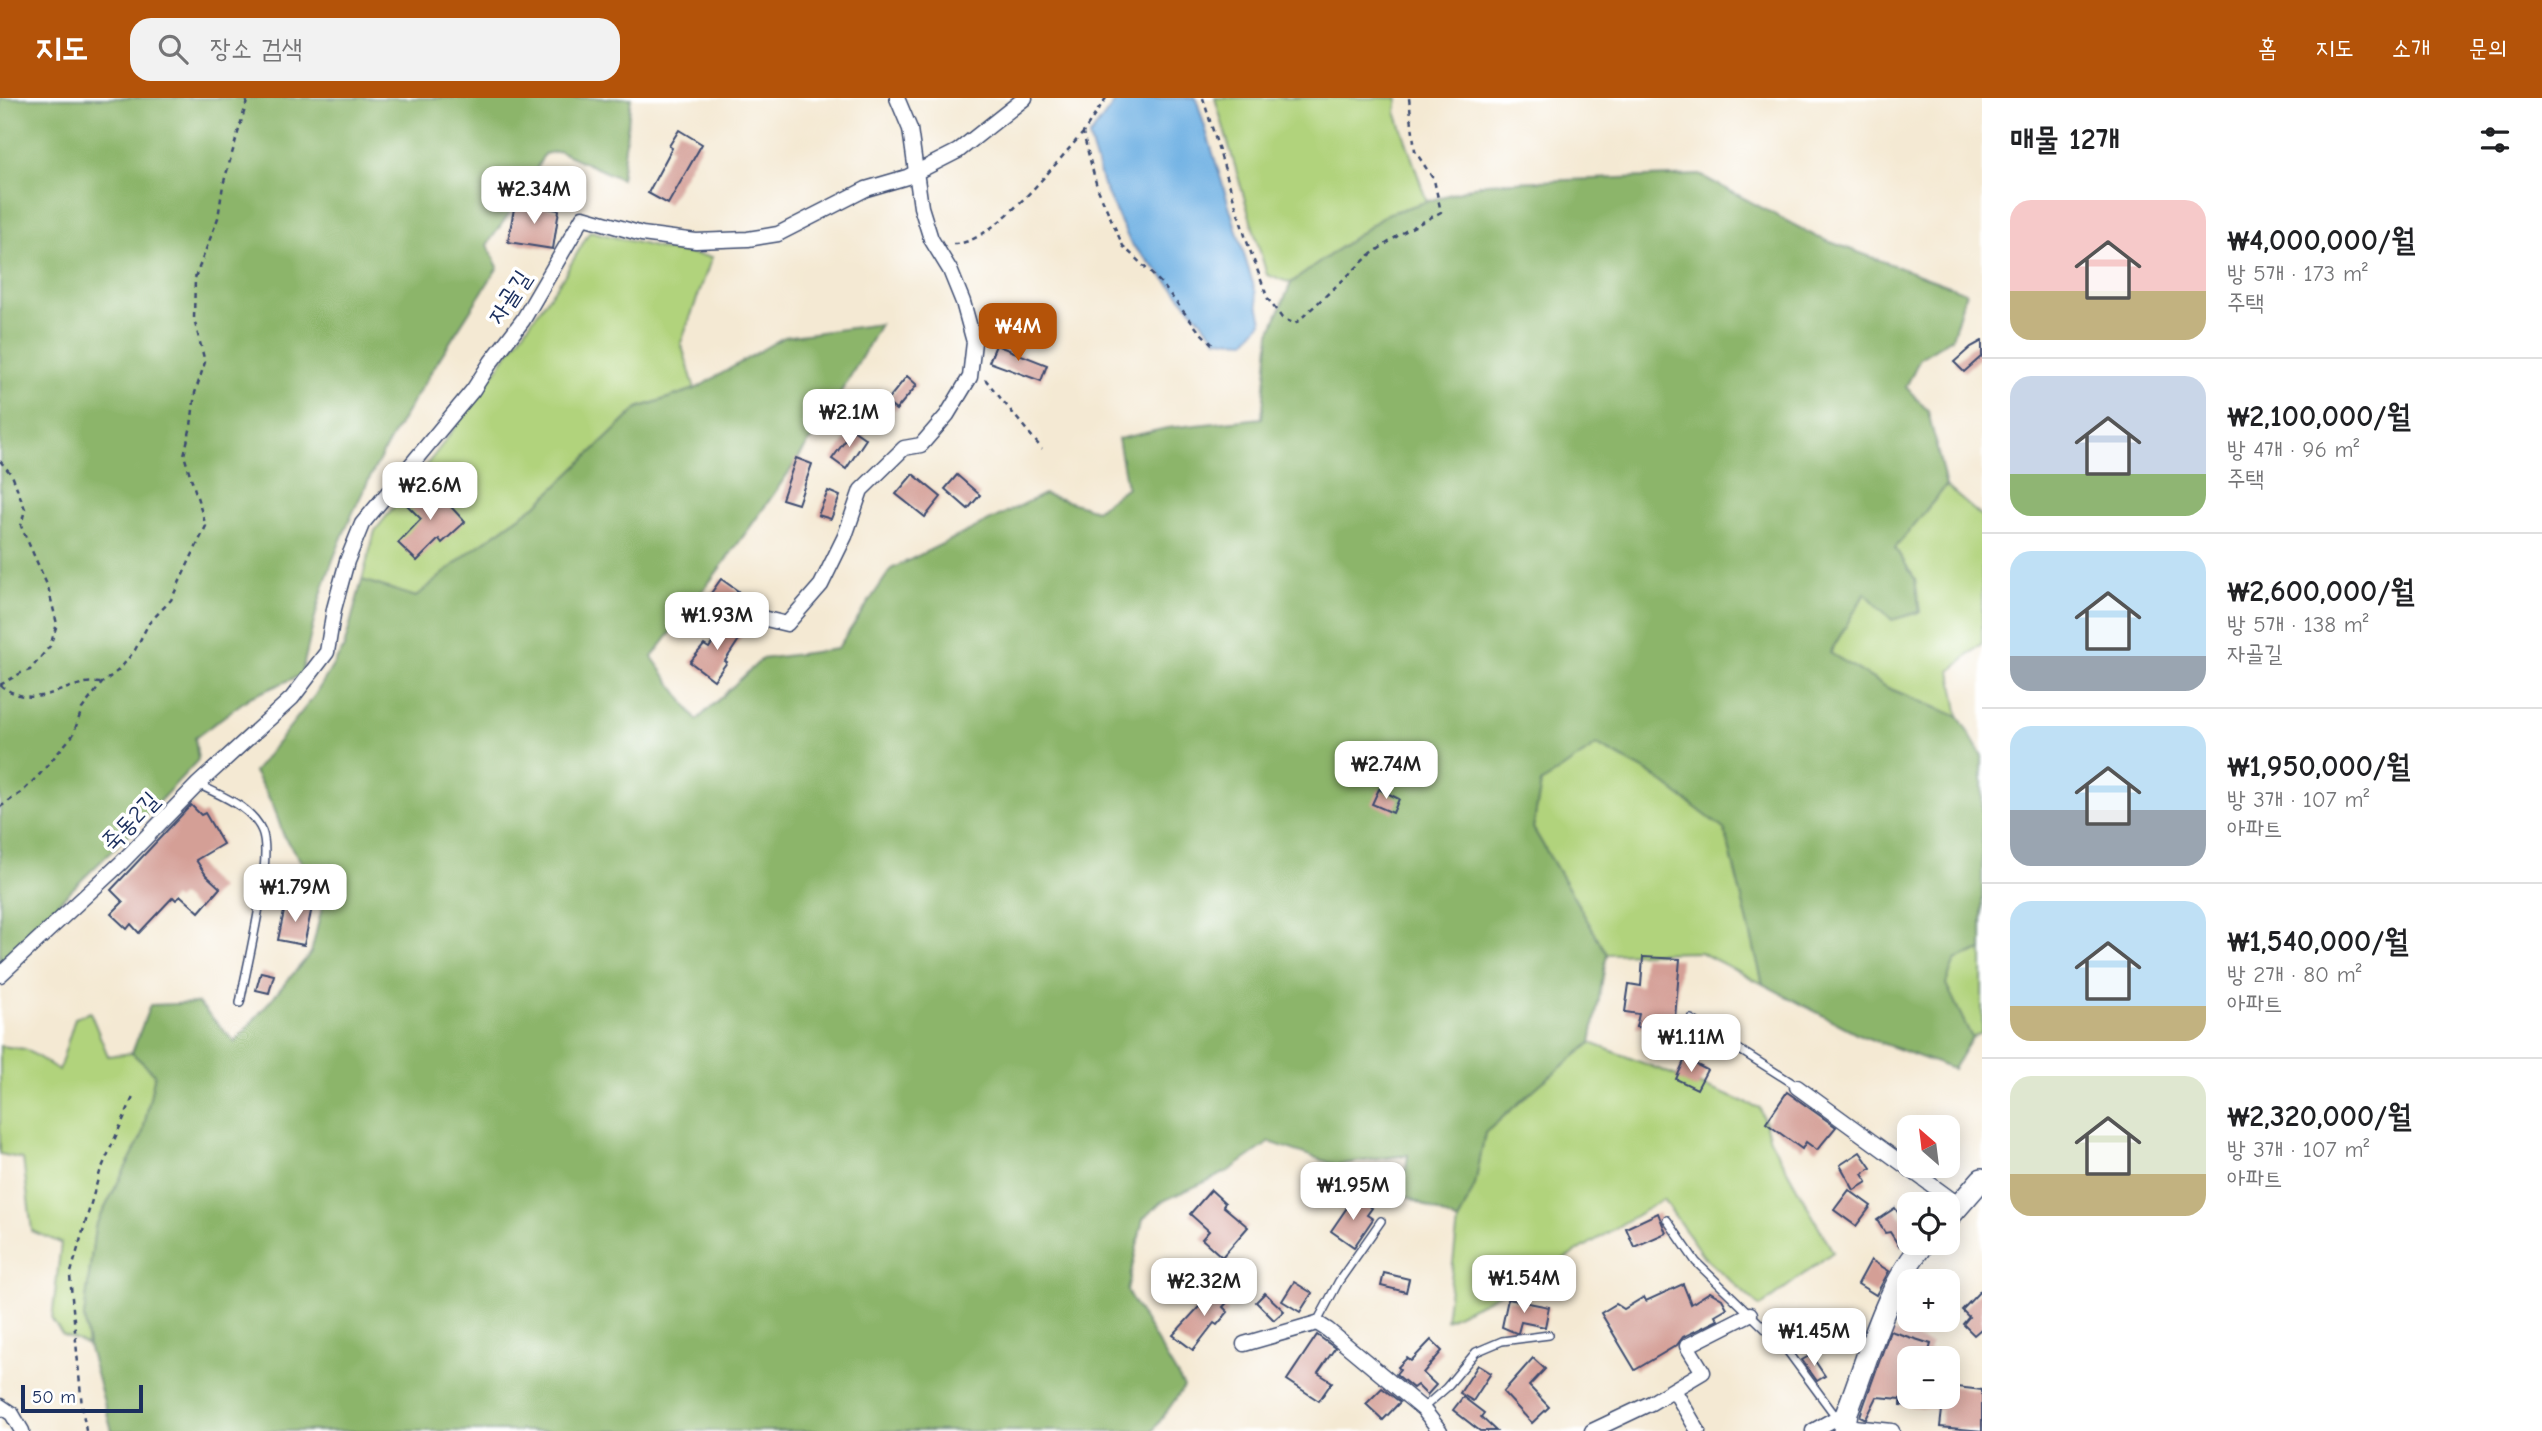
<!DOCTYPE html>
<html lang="ko">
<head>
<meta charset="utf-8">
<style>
  :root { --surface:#fff; --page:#f2f2f2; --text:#202124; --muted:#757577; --line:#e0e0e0; --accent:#b45309 }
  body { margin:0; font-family:"Comic Neue","Poor Story",sans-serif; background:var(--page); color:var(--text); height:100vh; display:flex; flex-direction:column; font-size:26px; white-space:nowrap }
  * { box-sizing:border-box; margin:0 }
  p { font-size:23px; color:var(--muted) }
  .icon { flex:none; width:38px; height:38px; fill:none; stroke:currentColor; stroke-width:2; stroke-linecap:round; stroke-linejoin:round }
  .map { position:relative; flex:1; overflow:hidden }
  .details { display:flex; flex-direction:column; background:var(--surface); width:560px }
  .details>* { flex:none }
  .needle { width:46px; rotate:332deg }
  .buttons { position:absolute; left:1897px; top:1017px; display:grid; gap:14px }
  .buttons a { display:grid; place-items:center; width:63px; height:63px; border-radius:14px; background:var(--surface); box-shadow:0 4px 18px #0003; font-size:35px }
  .scale { position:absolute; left:21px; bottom:18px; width:122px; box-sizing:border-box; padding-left:7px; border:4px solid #1b2f5e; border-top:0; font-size:19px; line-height:24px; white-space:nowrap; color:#1b2f5e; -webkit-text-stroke:5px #fff; paint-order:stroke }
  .price { position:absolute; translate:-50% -60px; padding:0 16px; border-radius:14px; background:#fff; color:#222; font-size:23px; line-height:46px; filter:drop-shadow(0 2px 4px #0008) }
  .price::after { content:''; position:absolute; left:50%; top:42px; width:21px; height:16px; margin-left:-10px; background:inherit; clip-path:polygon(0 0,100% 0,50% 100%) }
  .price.active { background:var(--accent); color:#fff }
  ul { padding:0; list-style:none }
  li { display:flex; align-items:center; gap:21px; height:175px; padding:0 28px }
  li+li { border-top:2px solid var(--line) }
  li span { display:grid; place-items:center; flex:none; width:196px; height:140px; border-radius:21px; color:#555 }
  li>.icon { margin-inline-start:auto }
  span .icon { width:84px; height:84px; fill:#fffc; stroke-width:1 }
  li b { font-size:30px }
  h2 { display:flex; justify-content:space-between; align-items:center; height:84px; padding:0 28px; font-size:30px }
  header { display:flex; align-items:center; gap:42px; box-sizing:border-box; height:98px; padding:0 35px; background:var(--accent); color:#fff }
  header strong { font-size:33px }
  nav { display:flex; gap:38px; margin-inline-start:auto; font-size:24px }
  .search { width:490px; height:63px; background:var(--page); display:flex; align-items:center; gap:18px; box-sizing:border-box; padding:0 24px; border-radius:21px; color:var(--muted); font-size:26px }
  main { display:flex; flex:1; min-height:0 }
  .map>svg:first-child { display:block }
  .green { fill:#b1d37b; stroke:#66816c; stroke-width:2 }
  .forest { fill:#8cb56b; stroke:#547264; stroke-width:2 }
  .water { fill:#6eb0e3; stroke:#4470a0; stroke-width:2 }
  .building { fill:#d49f96 }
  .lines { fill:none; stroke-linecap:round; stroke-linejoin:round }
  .lane-casing { stroke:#3c4b70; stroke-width:10 }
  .street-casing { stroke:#3c4b70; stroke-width:17 }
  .secondary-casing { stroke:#3c4b70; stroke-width:24 }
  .path { stroke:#3c4b70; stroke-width:2.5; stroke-dasharray:5 5; stroke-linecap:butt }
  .lane { stroke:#fff; stroke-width:7 }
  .street { stroke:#fff; stroke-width:14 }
  .secondary { stroke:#fff; stroke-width:21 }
  .labels { text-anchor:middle; stroke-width:7; stroke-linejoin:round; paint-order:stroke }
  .street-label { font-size:24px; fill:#1b2f5e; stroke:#fff }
</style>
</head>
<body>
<header>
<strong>지도</strong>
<div class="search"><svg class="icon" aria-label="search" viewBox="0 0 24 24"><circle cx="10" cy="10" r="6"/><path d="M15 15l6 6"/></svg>장소 검색</div>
<nav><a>홈</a><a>지도</a><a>소개</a><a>문의</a></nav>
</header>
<main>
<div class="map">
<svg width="1982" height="1333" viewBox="0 0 1982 1333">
  <rect width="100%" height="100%" fill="#fff"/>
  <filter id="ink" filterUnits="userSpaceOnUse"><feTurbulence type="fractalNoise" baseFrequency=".0143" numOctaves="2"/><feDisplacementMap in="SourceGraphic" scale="14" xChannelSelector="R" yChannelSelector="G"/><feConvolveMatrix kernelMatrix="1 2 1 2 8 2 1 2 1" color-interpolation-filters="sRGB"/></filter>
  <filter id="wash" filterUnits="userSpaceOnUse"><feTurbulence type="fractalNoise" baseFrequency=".00686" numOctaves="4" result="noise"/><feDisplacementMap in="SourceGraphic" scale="28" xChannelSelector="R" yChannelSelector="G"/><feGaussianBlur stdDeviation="1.57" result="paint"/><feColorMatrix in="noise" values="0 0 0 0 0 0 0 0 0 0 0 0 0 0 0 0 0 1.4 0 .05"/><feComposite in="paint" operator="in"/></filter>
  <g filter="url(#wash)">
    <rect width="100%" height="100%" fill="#f4e9d3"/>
    <!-- green -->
    <g class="green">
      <path d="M1215,0H1398L1396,14L1427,104L1387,116L1291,185L1267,177Z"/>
      <path d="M590,133L670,153L712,159L681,245L695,291L638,310L539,405L467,456L416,499L362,482L375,433L442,347L564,178Z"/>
      <path d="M1946,388L1982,419V545L1951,573L1959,619L1888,590L1830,555L1865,495L1915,481L1895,450Z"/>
      <path d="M1597,646L1653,677L1725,732L1763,886L1700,854L1607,856L1533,730L1541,685Z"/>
      <path d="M1982,852V935L1972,940L1945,886L1955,862Z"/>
      <path d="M90,914L108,958L132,955L155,976L142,1038L95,1129L84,1219L88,1247L63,1237L52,1222L61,1145L32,1133L23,1061L0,1056V948L25,951L59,972L75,920Z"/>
      <path d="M1591,945L1760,1010L1770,1041L1833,1154L1760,1209L1704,1159L1663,1101L1538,1177L1446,1222L1458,1124L1475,1087L1485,1035L1539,987Z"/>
    </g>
    <!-- forest -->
    <g class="forest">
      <path d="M0,0H631L621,81L559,53L544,56L527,90L487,147L498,169C434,270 364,369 325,484C315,514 309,546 301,577L250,599L195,640L198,662L125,740L58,805L67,811L0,878Z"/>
      <path d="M1700,77L1817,139L1966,194L1952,240L1920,260L1906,289L1928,313L1946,388L1895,450L1915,481L1920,514L1892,522L1865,495L1830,555L1888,590L1959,619L1982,658V852L1955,862L1946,886L1972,940L1953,971L1862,938L1763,886L1725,732L1653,677L1597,647L1541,685L1533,730L1607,856L1591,945L1539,987L1485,1035L1475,1087L1458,1124L1402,1096L1408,1057L1336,1067L1270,1044L1227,1074L1161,1104L1143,1121L1127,1193L1184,1289L1153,1333H112L88,1247L84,1219L95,1129L142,1038L155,976L132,955L150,907L198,905L235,944L311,855L325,797L284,739L273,707L254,674L315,597L344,549L362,482L416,499L467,456L539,405L638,310L695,291L784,239L880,226C816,345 734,453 652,559L697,622L762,561L837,551L891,471L1044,396L1096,412L1127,389L1118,341L1167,330L1262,320L1270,235L1291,185L1387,116L1486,85Z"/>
    </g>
    <!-- water -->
    <path class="water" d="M1118,0H1196L1255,192L1262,224L1246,243L1217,241L1162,177L1131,146L1103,87L1089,39Z"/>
    <g id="blocks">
      <!-- building -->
      <g class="building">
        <path d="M679,32L702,46L668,106L648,95L672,50L669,48Z"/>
        <path d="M515,105L559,112L553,151L508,144Z"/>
        <path d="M1982,243V258L1964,274L1954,264L1971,249Z"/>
        <path d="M996,247L1047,267L1041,283L989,264Z"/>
        <path d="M907,278L917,287L896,312L886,304Z"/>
        <path d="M853,332L866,341L846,371L832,361Z"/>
        <path d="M796,360L812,366L798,406L782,401Z"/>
        <path d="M913,376L941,399L925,419L896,396Z"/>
        <path d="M957,377L980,397L968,411L945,391Z"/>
        <path d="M428,384L465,424L442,445L439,441L417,463L398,445L421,421L405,405Z"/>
        <path d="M828,393L840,398L831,421L818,417Z"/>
        <path d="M721,481L738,493L717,522L700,511Z"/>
        <path d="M725,526L742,537L725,563L727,564L714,582L690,564L704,547L709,550Z"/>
        <path d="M1379,691L1399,701L1393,715L1372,706Z"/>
        <path d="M191,707L201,717L205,715L223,746L196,762L206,777L220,790L199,814L181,798L176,802L173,799L139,835L131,826L127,831L111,816L123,804L111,792Z"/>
        <path d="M286,804L312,809L304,847L278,842Z"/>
        <path d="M1643,859L1680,861L1674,932L1636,929L1639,916L1625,914L1629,886L1641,888Z"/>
        <path d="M261,874L274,877L269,895L256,892Z"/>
        <path d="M1685,961L1707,972L1697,991L1676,981Z"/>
        <path d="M1787,994L1836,1029L1817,1052L1806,1044L1802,1051L1766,1025Z"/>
        <path d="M1860,1054L1871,1070L1862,1076L1867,1084L1854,1092L1840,1067Z"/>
        <path d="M1211,1092L1225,1105L1223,1108L1248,1129L1222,1159L1202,1141L1209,1133L1190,1116Z"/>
        <path d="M1849,1092L1871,1108L1856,1128L1834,1112Z"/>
        <path d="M1355,1098L1372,1110L1367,1117L1373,1121L1354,1149L1331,1133Z"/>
        <path d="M1895,1110L1909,1131V1141L1899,1148L1890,1134L1885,1135L1877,1122Z"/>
        <path d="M1658,1115L1666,1135L1634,1149L1626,1130Z"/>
        <path d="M1871,1162L1889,1173L1876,1197L1858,1186Z"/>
        <path d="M1384,1175L1409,1181L1406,1194L1381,1188Z"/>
        <path d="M1294,1184L1312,1195L1300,1214L1282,1203Z"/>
        <path d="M1220,1186L1233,1198L1223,1209L1228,1214L1217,1227L1214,1225L1193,1252L1173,1237Z"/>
        <path d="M1683,1186L1691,1206L1710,1194L1722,1201L1727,1210L1715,1217L1718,1222L1683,1239L1677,1247L1635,1272L1601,1215L1616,1206L1624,1211L1644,1199L1646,1203Z"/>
        <path d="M1982,1191V1232L1981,1231L1974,1237L1963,1226L1969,1219L1962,1212Z"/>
        <path d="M1265,1195L1284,1213L1274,1222L1256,1204Z"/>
        <path d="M1508,1201L1549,1209L1545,1229L1521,1224L1518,1235H1516L1502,1229Z"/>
        <path d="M1890,1233L1931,1246L1927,1260H1909V1298H1948V1288L1982,1292V1333L1940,1329L1942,1312L1901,1307V1301L1877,1299L1866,1321L1860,1318Z"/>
        <path d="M1317,1237L1335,1250L1318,1275L1332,1284L1319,1303L1287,1282Z"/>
        <path d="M1431,1242L1442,1253L1423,1275L1436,1287L1427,1297L1417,1287L1413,1290L1396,1276L1400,1271L1398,1269L1407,1260L1411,1263Z"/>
        <path d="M1811,1257L1825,1278L1817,1283L1802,1262Z"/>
        <path d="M1533,1260L1545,1271L1529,1288L1549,1309L1532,1325L1503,1294Z"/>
        <path d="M1478,1267L1491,1275L1473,1303L1460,1295Z"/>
        <path d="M1382,1290L1400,1304L1383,1322L1366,1306Z"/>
        <path d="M1463,1299L1484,1315L1481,1319L1496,1333H1480L1453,1312Z"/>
      </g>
    </g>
  </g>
  <g filter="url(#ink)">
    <use href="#blocks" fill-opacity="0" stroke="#3c4b70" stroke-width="2"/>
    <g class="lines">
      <defs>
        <g id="lane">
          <path d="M198,686C221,698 251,708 262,733C274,761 246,871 240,905"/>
          <path d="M1691,921L1797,988"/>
          <path d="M1667,1122L1696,1164L1786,1251L1837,1320"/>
          <path d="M1317,1224L1339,1183L1381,1123"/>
          <path d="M1423,1310L1446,1290L1476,1254L1502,1243L1549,1237"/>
        </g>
        <g id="street">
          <path d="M758,519L787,526L821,487L845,438L861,392L904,350L921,347L947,317L970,279L974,244L963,204L950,172L931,141L921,109L910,31L897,0"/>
          <path d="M0,877L121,765L198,686L292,600L327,554L334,511L347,463L362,426L473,292L491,264L523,222L583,119L642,136L696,143L748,141L778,136L866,91L907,79L958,53L1025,0"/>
          <path d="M1797,989L1959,1107"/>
          <path d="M1244,1246L1317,1225L1328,1232L1423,1311L1440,1333"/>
          <path d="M1674,1292L1698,1333"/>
          <path d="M0,1308L12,1316L22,1333"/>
          <path d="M1844,1328L1892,1333"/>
          <path d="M1592,1333L1651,1305L1703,1274L1687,1248L1750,1216"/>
          <path d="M1813,1333L1847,1314"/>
        </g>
        <g id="secondary">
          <path d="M1948,1120L1982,1081"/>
          <path d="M1844,1333L1847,1314C1869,1258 1885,1190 1925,1144"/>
        </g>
      </defs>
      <!-- lane casing -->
      <use href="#lane" class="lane-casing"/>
      <!-- street casing -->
      <use href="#street" class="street-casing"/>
      <!-- secondary casing -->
      <use href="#secondary" class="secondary-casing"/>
      <!-- path -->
      <g class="path">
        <path d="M1106,0L1083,35L1097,89L1123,148L1161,185L1198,232L1213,247"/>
        <path d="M1203,0L1246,141L1268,201L1282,220L1295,226L1370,157L1402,135L1441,114L1434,82L1415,53L1409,0"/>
        <path d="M953,146C993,147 1056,64 1083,35"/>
        <path d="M985,281L1042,351"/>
        <path d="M0,363L12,377L25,411L21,428L48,489L57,526L50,548L30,572L21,575L0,587"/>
        <path d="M0,587C32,611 53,592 85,585C90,584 97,585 102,585"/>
        <path d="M0,709L22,694L40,676L73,637L82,611L102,585L120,571L135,552L149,525L171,502L206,428L184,357L191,328L195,295L205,264L194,221L195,180L218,120L223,87L248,0"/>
        <path d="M86,1333L82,1309L70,1178L100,1074L134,997"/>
      </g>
      <!-- lane -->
      <use href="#lane" class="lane"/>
      <!-- street -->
      <use href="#street" class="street"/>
      <!-- secondary -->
      <use href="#secondary" class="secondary"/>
    </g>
  </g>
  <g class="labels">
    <!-- street labels -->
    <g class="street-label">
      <text transform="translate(509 199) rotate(-57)" y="8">자골길</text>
      <text transform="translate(130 723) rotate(-46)" y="8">죽동2길</text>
    </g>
  </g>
</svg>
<div class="buttons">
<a><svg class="needle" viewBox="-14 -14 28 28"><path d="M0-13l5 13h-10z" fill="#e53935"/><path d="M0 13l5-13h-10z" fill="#757577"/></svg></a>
<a><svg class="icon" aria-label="locate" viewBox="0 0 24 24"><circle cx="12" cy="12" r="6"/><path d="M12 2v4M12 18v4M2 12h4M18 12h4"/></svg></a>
<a>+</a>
<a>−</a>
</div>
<div class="scale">50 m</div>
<b class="price" style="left:534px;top:128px">₩2.34M</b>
<b class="price active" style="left:1018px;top:265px">₩4M</b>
<b class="price" style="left:849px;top:351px">₩2.1M</b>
<b class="price" style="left:430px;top:424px">₩2.6M</b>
<b class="price" style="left:717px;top:554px">₩1.93M</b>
<b class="price" style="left:1386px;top:703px">₩2.74M</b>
<b class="price" style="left:295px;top:826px">₩1.79M</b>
<b class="price" style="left:1691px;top:976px">₩1.11M</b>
<b class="price" style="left:1353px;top:1124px">₩1.95M</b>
<b class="price" style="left:1524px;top:1217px">₩1.54M</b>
<b class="price" style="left:1204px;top:1220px">₩2.32M</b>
<b class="price" style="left:1814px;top:1270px">₩1.45M</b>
</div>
<section class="details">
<h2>매물 12개<svg class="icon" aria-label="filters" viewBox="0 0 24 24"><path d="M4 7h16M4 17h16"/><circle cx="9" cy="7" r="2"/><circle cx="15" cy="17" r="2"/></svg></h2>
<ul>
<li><span style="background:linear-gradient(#f6c9c9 65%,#c2b280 0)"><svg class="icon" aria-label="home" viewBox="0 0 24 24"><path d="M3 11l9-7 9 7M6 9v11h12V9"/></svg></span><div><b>₩4,000,000/월</b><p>방 5개 · 173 m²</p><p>주택</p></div></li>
<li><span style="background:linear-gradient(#c9d6e8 70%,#8fb573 0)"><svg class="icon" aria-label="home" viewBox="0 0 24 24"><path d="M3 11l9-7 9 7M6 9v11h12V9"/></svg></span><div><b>₩2,100,000/월</b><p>방 4개 · 96 m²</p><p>주택</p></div></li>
<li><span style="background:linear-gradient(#bfe0f5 75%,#9aa5b1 0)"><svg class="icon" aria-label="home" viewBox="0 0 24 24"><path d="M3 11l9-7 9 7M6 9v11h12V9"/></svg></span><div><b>₩2,600,000/월</b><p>방 5개 · 138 m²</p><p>자골길</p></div></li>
<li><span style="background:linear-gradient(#bfe0f5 60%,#9aa5b1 0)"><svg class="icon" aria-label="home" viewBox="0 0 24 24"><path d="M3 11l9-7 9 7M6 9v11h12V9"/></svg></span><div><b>₩1,950,000/월</b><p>방 3개 · 107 m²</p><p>아파트</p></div></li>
<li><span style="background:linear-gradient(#bfe0f5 75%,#c2b280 0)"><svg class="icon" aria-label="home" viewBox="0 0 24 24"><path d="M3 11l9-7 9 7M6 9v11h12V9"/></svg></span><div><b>₩1,540,000/월</b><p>방 2개 · 80 m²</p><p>아파트</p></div></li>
<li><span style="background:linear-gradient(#dfe7d0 70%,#c2b280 0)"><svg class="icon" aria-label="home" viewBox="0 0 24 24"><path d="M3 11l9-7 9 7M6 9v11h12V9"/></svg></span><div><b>₩2,320,000/월</b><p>방 3개 · 107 m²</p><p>아파트</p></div></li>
</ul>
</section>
</main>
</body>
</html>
